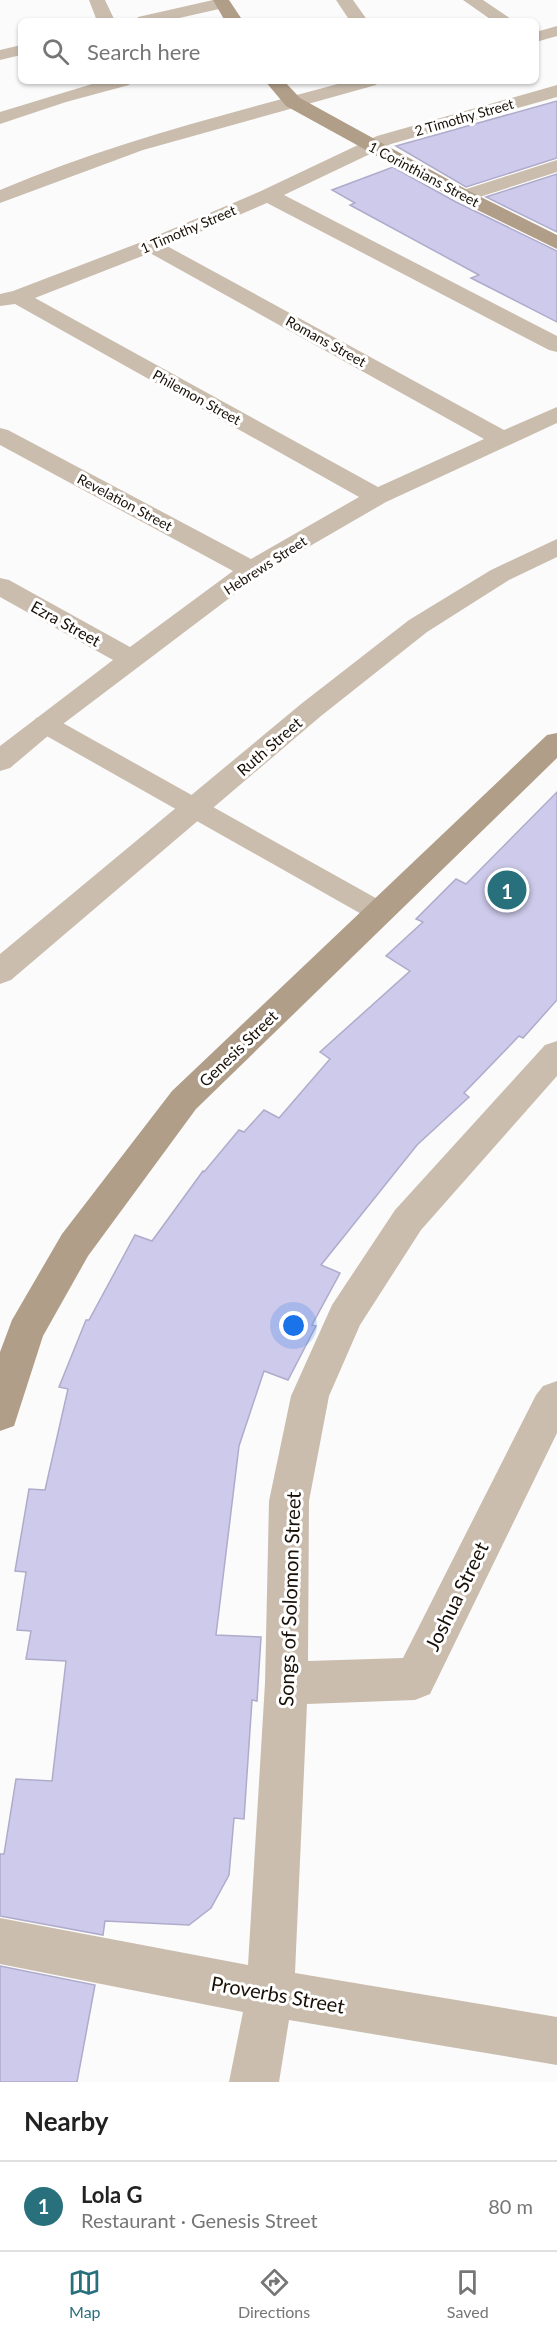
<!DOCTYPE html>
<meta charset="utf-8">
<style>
:root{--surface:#fff;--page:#f2f2f2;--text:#222;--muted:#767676;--line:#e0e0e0;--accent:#29707d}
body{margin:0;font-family:Lato,sans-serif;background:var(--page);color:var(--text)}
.you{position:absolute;left:294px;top:1326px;width:21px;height:21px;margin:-15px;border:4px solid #fff;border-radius:50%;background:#1a73e8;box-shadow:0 0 0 9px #1a73e833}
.badge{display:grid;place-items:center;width:39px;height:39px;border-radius:50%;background:var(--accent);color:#fff;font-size:20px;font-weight:700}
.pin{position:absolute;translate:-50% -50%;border:3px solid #fff;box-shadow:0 2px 6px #0006}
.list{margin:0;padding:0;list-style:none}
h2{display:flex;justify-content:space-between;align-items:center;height:78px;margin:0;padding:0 24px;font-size:26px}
h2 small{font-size:20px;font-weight:400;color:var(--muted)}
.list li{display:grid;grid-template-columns:39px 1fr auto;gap:18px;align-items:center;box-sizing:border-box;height:90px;padding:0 24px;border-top:2px solid var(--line)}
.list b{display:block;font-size:22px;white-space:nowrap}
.list p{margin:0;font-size:20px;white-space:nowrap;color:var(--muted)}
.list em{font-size:20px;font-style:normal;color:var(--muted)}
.icon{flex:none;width:33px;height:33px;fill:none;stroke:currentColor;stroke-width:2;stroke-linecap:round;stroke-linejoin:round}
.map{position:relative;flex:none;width:557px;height:2082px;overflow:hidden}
.search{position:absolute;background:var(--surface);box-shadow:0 2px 4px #0004;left:18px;right:18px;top:18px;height:66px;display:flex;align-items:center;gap:15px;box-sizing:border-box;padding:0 21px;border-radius:9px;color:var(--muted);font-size:22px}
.sheet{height:168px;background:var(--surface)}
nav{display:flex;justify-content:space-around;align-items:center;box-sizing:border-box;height:84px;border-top:2px solid var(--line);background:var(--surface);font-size:16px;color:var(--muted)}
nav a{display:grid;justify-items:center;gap:3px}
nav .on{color:var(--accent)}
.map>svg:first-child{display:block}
.building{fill:#cecaeb;stroke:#afabcb;stroke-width:1.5}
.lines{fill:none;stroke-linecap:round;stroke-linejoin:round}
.lane{fill:#cabdae;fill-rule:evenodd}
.street{fill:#cabdae;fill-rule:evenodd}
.secondary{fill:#b19e89;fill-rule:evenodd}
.labels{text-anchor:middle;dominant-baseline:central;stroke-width:6;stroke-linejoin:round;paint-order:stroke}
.far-street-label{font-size:14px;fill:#191107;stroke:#fff}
.street-label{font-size:16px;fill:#191107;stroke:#fff}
.near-street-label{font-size:20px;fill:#191107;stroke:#fff}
</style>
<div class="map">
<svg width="557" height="2082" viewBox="0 0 557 2082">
<rect width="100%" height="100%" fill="#fbfbfb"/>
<path class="building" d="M 557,101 L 557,158 L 466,187 L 396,146 Z
M 393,167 L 456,202 L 557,251 L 557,322 L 471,278 L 479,275 L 350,205 L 355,203 L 332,190 Z
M 557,174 L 557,232 L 486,197 Z
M 557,792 L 557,1000 L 523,1038 L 519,1036 L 464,1093 L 469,1097 L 417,1145 L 321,1265 L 340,1273 L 312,1325 L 316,1326 L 288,1380 L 264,1371 L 239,1446 L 216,1635 L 261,1637 L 257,1701 L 252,1700 L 244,1819 L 234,1818 L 229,1875 L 211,1908 L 189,1925 L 105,1921 L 103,1935 L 0,1916 L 0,1854 L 4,1854 L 16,1779 L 52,1781 L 66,1661 L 26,1659 L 31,1631 L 17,1630 L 26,1572 L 15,1571 L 29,1489 L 45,1490 L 68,1389 L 59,1387 L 86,1320 L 89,1320 L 135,1235 L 152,1241 L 203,1171 L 204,1172 L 239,1130 L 244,1132 L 264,1110 L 279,1118 L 330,1059 L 320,1052 L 410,971 L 386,956 L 423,922 L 416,919 L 456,879 L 466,884 Z
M 0,1966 L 95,1985 L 77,2082 L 0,2082 Z"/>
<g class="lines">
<path class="lane" d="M 45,716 L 54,718 L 390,906 L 394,913 L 390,920 L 381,923 L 372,920 L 36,730 L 33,724 L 36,718 Z"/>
<path class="street" d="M 89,0 L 105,0 L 115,21 L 97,21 Z
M 213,0 L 228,0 L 231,3 L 228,7 L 166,21 L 135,21 L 138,17 Z
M 336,0 L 353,0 L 368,21 L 350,21 Z
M 463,0 L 483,0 L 514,21 L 493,21 Z
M 557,26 L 557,36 L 536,42 L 536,32 Z
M 21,45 L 21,55 L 0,60 L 0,50 Z
M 102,81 L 132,81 L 129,85 L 66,102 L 0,124 L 0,112 Z
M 349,81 L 379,81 L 376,85 L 143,150 L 0,203 L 0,190 C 113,142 231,113 349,81 Z
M 557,85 L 557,97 L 391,144 L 284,195 L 557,336 L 557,352 L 549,350 L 267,203 L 167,246 L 504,430 L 557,407 L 557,423 L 386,502 L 260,575 L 55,730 L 10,768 L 0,771 L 0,746 L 113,660 L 0,597 L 0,578 L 9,580 L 130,647 L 233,571 L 0,445 L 0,428 L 8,430 L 251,559 L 359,497 L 15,304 L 0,306 L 0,294 L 13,291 L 144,241 L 261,191 L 377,136 ZM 150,253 L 484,439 L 378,487 L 35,298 Z
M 557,160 L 557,172 L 464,202 L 457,200 L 454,196 L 457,192 Z
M 557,539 L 557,557 L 509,580 L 427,632 L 321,716 L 11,980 L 0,984 L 0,954 L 301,704 L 409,620 L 491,570 Z
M 557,1041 L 557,1076 L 421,1230 L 360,1325 L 329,1396 L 309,1501 L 308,1661 L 403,1658 L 536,1395 L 543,1386 L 557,1381 L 557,1433 L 430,1694 L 415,1700 L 307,1704 L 295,1973 L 557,2017 L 557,2065 L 289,2020 L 279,2082 L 229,2082 L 243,2012 L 0,1964 L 0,1918 L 248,1965 L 265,1683 L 269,1501 L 291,1396 L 332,1305 L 395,1210 L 545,1045 Z"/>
<path class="secondary" d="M 213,0 L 229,0 L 243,21 L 225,21 Z
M 265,81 L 284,81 L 300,98 L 471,192 L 557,235 L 557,249 L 457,200 L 286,106 Z
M 557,733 L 557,758 L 196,1109 L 88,1256 L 43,1336 L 14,1426 L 0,1431 L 0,1352 L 12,1320 L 62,1234 L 172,1091 L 547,735 Z"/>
</g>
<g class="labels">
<g class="far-street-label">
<text transform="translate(464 117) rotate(-16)">2 Timothy Street</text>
<text transform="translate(424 174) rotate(28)">1 Corinthians Street</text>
<text transform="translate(188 229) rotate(-23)">1 Timothy Street</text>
<text transform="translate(326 341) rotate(29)">Romans Street</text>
<text transform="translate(197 397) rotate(29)">Philemon Street</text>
<text transform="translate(125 502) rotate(28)">Revelation Street</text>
<text transform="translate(265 565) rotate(-33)">Hebrews Street</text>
</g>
<g class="street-label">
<text transform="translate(66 623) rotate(29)">Ezra Street</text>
<text transform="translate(269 746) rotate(-41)">Ruth Street</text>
<text transform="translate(238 1048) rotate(-44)">Genesis Street</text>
</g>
<g class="near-street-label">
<text transform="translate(456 1596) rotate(-64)">Joshua Street</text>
<text transform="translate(289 1599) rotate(-88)">Songs of Solomon Street</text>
<text transform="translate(278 1994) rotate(10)">Proverbs Street</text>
</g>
</g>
</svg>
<div class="you"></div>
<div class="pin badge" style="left:507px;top:890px">1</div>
<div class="search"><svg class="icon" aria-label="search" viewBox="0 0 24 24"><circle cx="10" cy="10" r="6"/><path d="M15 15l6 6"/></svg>Search here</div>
</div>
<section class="sheet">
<h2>Nearby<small></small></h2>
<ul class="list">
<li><span class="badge">1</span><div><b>Lola G</b><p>Restaurant · Genesis Street</p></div><em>80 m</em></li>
</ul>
</section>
<nav>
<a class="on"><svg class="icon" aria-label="map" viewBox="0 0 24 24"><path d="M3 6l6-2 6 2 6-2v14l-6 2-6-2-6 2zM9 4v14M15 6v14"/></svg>Map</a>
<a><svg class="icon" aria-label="directions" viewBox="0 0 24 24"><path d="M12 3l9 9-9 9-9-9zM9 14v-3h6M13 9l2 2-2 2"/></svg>Directions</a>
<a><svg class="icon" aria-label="saved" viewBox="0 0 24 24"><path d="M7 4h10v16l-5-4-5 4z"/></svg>Saved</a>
</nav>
